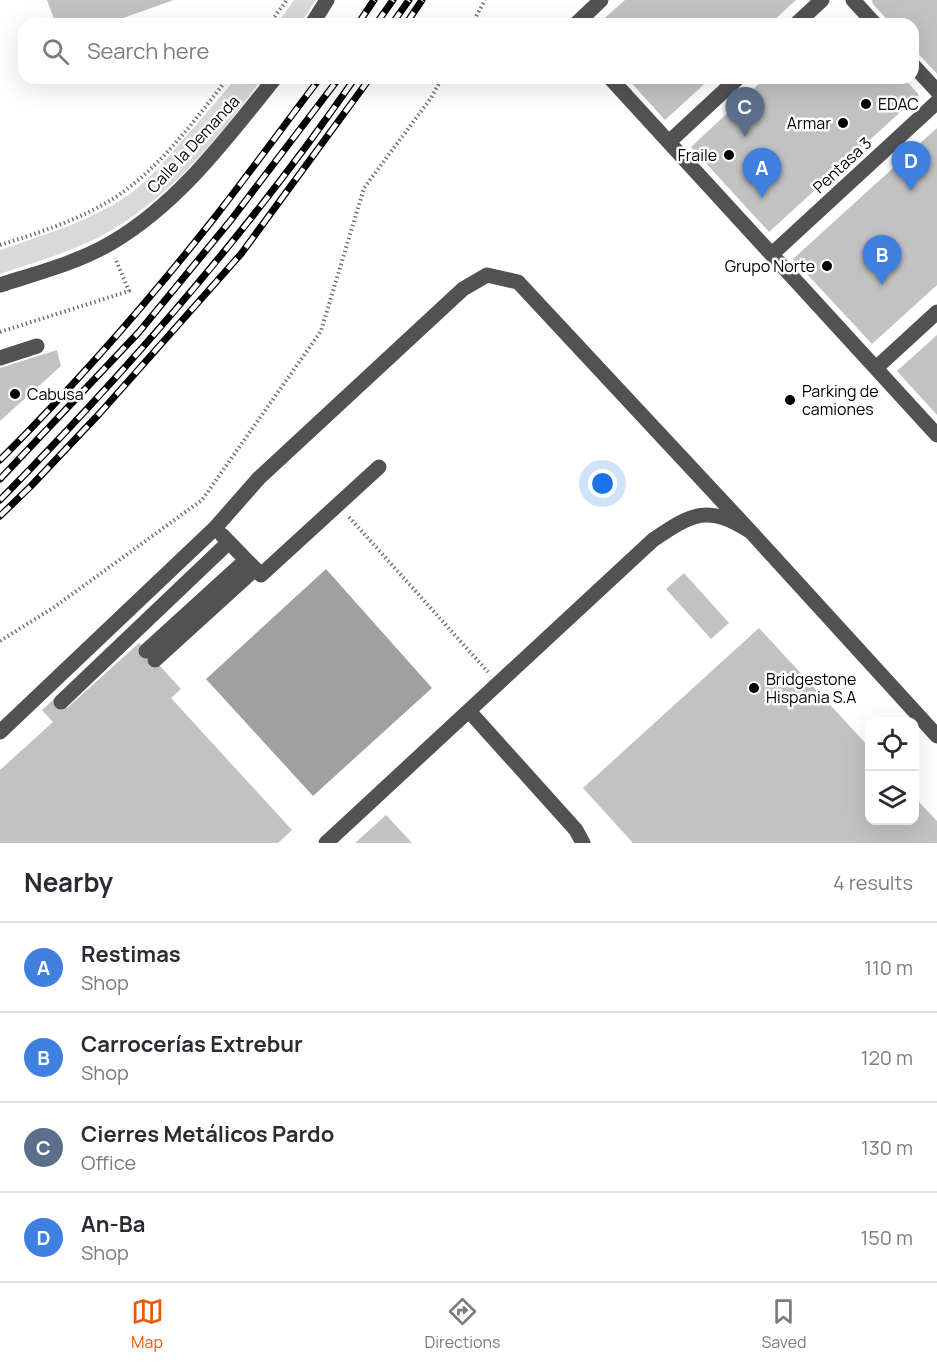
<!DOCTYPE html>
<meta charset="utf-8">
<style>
:root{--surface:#fff;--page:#f7f7f7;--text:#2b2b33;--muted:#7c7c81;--line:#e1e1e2;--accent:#ea580c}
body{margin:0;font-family:Manrope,sans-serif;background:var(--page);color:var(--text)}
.controls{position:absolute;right:18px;bottom:18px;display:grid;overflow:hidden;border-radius:12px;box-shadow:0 6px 24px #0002}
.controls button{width:54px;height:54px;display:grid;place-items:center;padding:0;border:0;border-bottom:2px solid var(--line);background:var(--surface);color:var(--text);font:30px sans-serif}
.you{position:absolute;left:603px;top:484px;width:21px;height:21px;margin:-15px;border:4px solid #fff;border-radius:50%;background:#1a73e8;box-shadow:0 0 0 9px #1a73e833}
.badge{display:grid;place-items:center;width:39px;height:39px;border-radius:50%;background:var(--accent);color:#fff;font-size:20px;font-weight:700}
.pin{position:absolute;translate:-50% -50px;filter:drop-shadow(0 2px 3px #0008)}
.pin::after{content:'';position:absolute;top:32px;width:21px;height:18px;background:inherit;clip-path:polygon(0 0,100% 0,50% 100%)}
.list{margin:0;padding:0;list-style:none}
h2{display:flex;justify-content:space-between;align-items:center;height:78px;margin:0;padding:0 24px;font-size:26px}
h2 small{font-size:20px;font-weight:400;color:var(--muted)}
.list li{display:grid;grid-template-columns:39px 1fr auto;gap:18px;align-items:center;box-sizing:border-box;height:90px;padding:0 24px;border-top:2px solid var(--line)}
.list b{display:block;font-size:22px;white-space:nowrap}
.list p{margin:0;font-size:20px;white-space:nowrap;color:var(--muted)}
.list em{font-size:20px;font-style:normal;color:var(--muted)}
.icon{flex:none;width:33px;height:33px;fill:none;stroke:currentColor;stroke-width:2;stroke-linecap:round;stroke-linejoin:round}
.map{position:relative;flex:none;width:937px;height:843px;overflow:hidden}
.search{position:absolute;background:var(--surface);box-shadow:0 6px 24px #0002;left:18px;right:18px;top:18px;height:66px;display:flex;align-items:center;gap:15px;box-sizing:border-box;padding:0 21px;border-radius:18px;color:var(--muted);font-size:22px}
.sheet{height:438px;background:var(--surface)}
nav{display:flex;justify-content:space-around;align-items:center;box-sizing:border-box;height:84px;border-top:2px solid var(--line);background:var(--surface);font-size:16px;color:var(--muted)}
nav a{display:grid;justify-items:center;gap:3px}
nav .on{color:var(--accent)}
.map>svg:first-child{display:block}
.green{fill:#d9d9d9}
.water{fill:#a0a0a0}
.building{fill:#c2c2c2}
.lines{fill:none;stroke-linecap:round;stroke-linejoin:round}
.path{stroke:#747474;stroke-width:4;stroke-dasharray:1.5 3;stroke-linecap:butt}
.minor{stroke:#525252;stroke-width:15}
.rail-casing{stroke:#000;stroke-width:7}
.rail{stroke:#fff;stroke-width:4.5;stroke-dasharray:14;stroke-linecap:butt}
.poi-dot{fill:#000;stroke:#fff;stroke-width:2}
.labels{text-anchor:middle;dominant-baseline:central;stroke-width:5;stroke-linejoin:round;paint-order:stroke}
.poi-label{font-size:16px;fill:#000;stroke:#fff;text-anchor:start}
.street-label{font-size:16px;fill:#000;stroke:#fff}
</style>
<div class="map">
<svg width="937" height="843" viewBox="0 0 937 843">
<rect width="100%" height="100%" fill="#fff"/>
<path class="green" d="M 294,0 L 316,0 L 300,24 L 277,24 Z
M 236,78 L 262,78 C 222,136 166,201 103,235 C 71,252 35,262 0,274 L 0,250 C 43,235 89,222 127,196 C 148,181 165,161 182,141 C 200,120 218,100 236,78 Z"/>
<path class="water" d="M 326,569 L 432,688 L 313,796 L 206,679 Z"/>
<path class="building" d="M 47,0 L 174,0 L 106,24 L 56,24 Z
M 625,0 L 796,0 L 770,24 L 598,24 Z
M 872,0 L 937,0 L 937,74 L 913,48 L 913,24 L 891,24 L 873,4 Z
M 627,78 L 711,78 L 665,120 Z
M 765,78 L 904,78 L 919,95 L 769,232 L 691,147 Z
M 937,128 L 937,285 L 872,344 L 793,259 Z
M 937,335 L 937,415 L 897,371 Z
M 57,350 L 61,366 L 0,421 L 0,368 Z
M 684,573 L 729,623 L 711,639 L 666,589 Z
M 759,628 L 870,748 L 870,820 L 914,820 L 914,797 L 937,821 L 937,843 L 633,843 L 583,788 Z
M 139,643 L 181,689 L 171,698 L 292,830 L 278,843 L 0,843 L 0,770 L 53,722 L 42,710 L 56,697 L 67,708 Z
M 386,815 L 412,843 L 355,843 Z"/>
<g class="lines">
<path class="path" d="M 269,24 L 287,0
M 472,24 L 485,0
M 0,245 C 38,233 76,221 111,200 C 158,171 194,121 228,78
M 0,332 L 129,291 L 115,258
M 349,517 L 488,672
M 0,641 L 53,608 L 202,500 L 321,331 L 364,188 L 431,98 L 442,78"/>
<path class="minor" d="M 853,0 L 875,24
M 312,24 L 327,0
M 576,24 L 601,0
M 796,24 L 822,0
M 913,65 L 937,91
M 610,78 L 937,435
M 669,142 L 738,78
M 772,254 L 937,102
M 0,285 C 37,273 77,263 111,243 C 178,204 227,138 275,78
M 0,358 L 37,346
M 876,368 L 937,312
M 222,535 L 261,575 L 379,467
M 146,651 L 246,560
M 155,660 L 255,569
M 61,702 L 229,542
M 469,711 L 576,830 L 583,843
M 0,732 L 215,528 L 259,478 L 463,289 L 487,275 L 518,282 L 751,532
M 326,843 L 653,540 C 693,513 708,504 751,532 L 937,736"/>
<g class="rail-casing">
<path id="rail" d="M 358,24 L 374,0
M 376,24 L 393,0
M 392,24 L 409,0
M 406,24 L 422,0
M 0,460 C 77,383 148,302 215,217 C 251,171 285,124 320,78
M 0,479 L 139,332 L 231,220 L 339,78
M 0,500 C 129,369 250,230 355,78
M 0,516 L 31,486 L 100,413 L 241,254 L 370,78"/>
</g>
<use href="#rail" class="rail"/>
</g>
<g class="poi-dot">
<circle cx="866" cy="104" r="6"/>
<circle cx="843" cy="123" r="6"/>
<circle cx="729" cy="155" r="6"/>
<circle cx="827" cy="266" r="6"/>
<circle cx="15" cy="394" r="6"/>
<circle cx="790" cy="400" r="6"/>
<circle cx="754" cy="688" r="6"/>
</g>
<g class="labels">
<g class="poi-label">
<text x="878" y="104">EDAC</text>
<text x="831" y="123" text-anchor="end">Armar</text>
<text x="717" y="155" text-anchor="end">Fraile</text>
<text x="815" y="266" text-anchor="end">Grupo Norte</text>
<text x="802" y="391">Parking de<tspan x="802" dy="18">camiones</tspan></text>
<text x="27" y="394">Cabusa</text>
<text x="766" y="679">Bridgestone<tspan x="766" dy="18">Hispania S.A</tspan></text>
</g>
<g class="street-label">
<text transform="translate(193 144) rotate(-47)">Calle la Demanda</text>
<text transform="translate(842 165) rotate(-43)">Pentasa 3</text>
</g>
</g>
</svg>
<div class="controls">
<button><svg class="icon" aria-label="locate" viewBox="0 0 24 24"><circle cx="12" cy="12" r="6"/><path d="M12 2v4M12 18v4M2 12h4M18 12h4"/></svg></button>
<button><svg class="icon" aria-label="layers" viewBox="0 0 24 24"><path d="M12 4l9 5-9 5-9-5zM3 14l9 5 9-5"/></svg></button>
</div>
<div class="you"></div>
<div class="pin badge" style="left:762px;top:198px;background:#3f7fe0">A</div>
<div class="pin badge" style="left:882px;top:285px;background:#3f7fe0">B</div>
<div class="pin badge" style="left:745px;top:137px;background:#5c6f8a">C</div>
<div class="pin badge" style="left:911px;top:191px;background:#3f7fe0">D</div>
<div class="search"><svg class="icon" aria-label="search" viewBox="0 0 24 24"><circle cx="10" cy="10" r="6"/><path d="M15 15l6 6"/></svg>Search here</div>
</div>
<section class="sheet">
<h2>Nearby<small>4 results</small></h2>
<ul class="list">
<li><span class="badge" style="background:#3f7fe0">A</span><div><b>Restimas</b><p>Shop</p></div><em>110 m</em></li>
<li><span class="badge" style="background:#3f7fe0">B</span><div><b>Carrocerías Extrebur</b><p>Shop</p></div><em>120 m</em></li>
<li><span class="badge" style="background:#5c6f8a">C</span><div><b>Cierres Metálicos Pardo</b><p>Office</p></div><em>130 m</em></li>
<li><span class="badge" style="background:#3f7fe0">D</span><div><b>An-Ba</b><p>Shop</p></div><em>150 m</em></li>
</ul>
</section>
<nav>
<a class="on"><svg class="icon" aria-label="map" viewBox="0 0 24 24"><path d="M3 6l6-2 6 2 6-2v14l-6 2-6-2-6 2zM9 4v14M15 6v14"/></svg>Map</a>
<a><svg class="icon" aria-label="directions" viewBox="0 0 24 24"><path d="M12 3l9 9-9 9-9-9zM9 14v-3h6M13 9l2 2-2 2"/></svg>Directions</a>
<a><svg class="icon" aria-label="saved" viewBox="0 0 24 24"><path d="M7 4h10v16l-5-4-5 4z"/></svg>Saved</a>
</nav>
